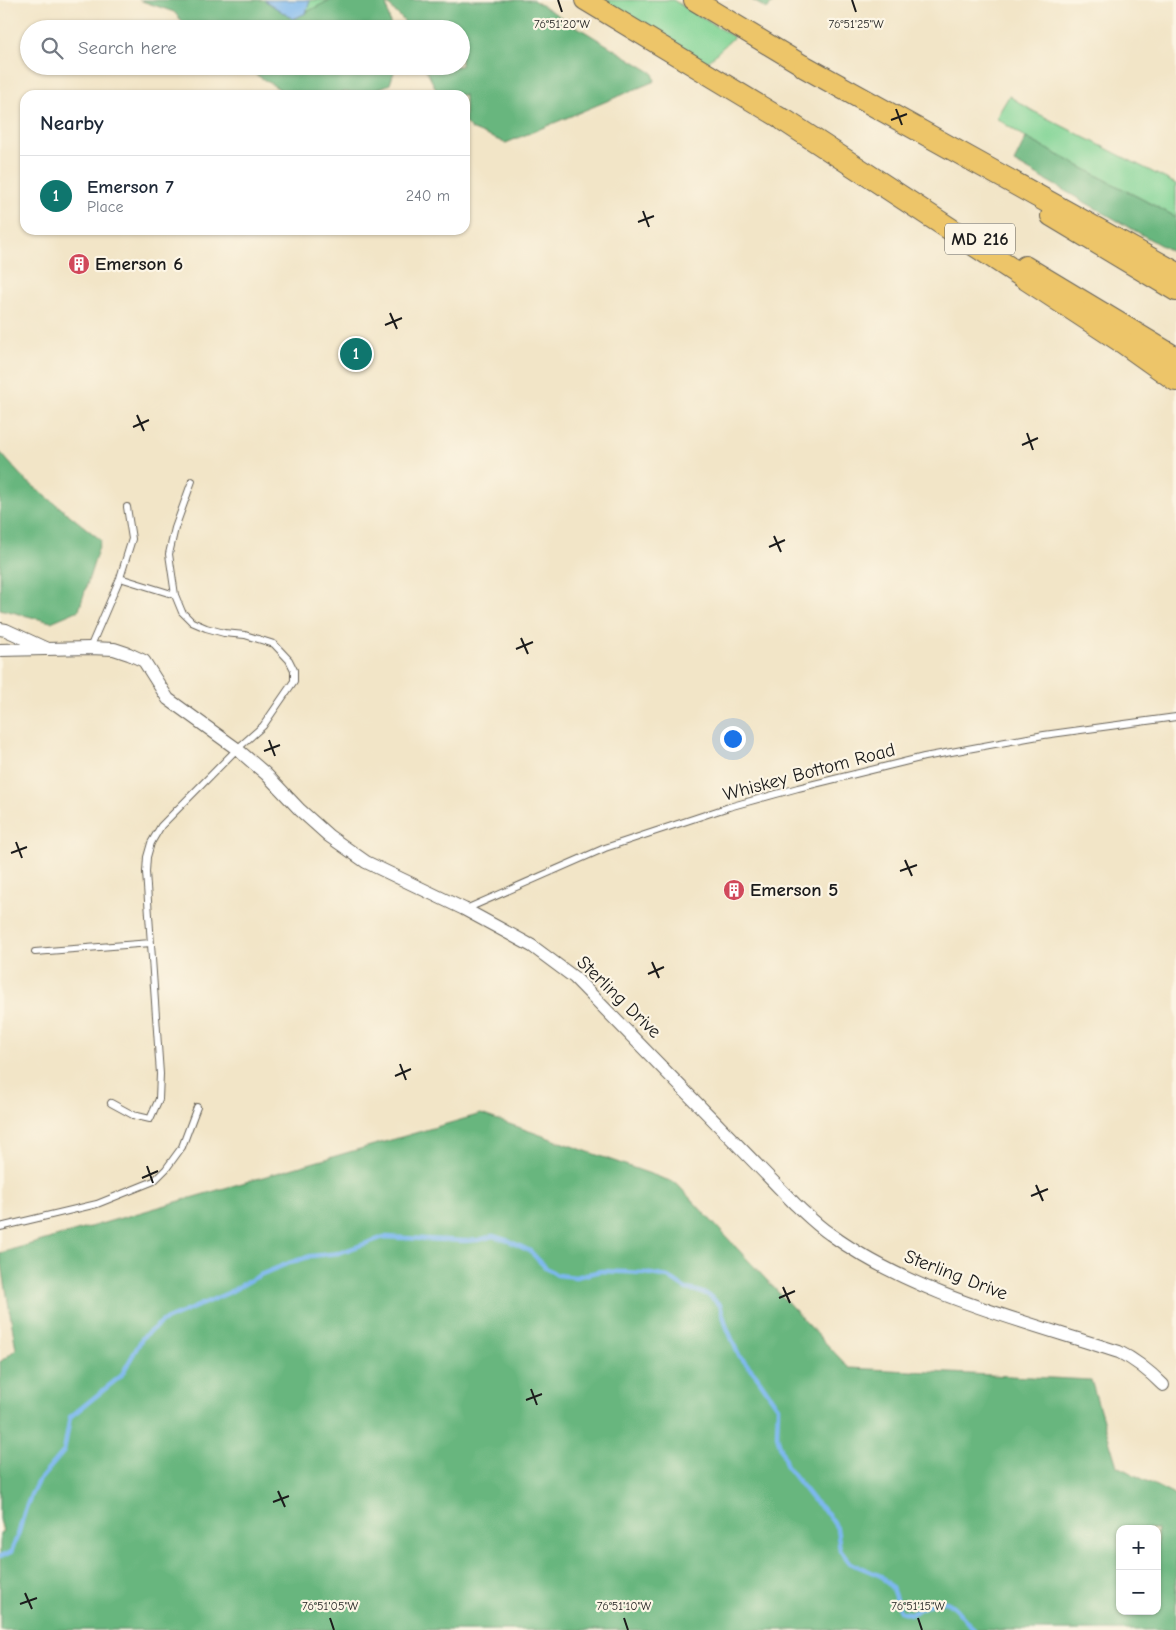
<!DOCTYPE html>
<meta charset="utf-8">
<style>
:root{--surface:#fff;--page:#f6f6f7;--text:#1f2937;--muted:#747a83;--line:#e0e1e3;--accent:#0f766e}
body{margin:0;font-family:"Comic Neue",sans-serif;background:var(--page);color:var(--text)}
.controls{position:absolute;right:15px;bottom:15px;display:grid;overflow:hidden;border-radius:10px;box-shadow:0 1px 4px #0004}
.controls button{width:45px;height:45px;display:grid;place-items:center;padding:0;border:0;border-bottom:1px solid var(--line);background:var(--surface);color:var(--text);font:25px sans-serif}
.you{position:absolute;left:732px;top:738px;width:18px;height:18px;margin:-12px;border:4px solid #fff;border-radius:50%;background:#1a73e8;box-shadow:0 0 0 8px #1a73e833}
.badge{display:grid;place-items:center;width:32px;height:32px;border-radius:50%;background:var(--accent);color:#fff;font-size:16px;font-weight:700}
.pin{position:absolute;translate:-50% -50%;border:2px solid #fff;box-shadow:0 1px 5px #0006}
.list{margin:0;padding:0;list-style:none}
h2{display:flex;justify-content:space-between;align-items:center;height:65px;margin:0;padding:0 20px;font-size:21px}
h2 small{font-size:16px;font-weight:400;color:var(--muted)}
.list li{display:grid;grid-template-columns:32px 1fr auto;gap:15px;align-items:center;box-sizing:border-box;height:80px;padding:0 20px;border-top:1px solid var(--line)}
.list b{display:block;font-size:19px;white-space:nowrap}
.list p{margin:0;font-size:16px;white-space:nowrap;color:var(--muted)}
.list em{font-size:16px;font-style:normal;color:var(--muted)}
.icon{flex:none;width:28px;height:28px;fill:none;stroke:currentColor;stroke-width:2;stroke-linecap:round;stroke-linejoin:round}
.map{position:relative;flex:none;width:1176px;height:1630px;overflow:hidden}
.search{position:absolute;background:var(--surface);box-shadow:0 1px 4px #0004;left:20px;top:20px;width:450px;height:55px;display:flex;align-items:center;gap:12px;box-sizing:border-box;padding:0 18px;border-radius:28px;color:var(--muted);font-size:19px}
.panel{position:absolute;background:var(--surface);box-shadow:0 1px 4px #0004;left:20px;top:90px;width:450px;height:145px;border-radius:15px}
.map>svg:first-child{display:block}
.green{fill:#81d495;stroke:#4e7858}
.forest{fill:#68b67e;stroke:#42694d;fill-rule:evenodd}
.water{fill:#7db8ef;stroke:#4c6a86}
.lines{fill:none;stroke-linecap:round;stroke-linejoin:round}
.stream{stroke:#7db8ef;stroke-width:4.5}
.service-casing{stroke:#676258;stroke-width:8}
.minor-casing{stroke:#676258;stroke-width:14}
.primary-casing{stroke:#676258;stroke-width:22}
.motorway-casing{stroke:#676258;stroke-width:24}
.service{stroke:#fff;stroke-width:6}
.minor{stroke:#fff;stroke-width:12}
.primary{stroke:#edc569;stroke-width:20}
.motorway{stroke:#edc569;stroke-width:22}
.ticks{fill:none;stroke:#1c1c1c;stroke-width:2}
.labels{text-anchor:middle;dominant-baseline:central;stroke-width:4.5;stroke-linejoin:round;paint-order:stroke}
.shield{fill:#fcf5e5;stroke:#5f5d58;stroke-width:1}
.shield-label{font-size:18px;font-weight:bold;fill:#1c1c1c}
.poi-label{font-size:19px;font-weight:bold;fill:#1c1c1c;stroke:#fcf5e5;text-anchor:start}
.street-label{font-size:19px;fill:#1c1c1c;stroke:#fcf5e5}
.ticks-label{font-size:12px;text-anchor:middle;fill:#1c1c1c;stroke:#fcf5e5;stroke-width:4.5;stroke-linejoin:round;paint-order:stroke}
</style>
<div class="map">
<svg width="1176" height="1630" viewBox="0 0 1176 1630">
<rect width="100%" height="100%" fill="#fcf5e5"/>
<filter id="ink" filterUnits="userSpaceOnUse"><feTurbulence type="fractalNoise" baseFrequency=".02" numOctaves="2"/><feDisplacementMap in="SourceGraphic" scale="10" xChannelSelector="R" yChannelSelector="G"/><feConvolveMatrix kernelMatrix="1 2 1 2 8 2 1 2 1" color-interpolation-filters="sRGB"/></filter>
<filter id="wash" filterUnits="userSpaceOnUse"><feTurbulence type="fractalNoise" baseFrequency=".0096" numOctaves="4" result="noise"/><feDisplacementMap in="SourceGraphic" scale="20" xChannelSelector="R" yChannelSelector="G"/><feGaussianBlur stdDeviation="1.12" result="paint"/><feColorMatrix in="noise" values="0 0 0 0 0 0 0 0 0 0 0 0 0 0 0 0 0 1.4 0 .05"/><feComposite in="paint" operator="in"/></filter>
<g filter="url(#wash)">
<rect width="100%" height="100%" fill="#f2e5c7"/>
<path class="green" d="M 310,0 L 330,0 L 306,13 Z
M 602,0 L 673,0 L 734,37 L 706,63 Z
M 1009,96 L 1033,111 L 1176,184 L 1176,217 L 1026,138 L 996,118 Z"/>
<path class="forest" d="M 139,0 L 264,0 L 293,19 L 330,0 L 533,0 L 653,73 L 655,81 L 506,143 L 471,129 L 465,123 L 465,95 L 439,95 L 424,66 L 461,66 L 461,29 L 407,29 L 404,21 L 386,2 L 391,29 L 189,29 L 174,12 Z
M 752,0 L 775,0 L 767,9 Z
M 247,66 L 396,66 L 390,84 L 368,93 L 345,92 L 331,95 L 289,95 L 255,74 Z
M 1026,138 L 1176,217 L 1176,254 L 1014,162 Z
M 0,452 L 23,478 L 101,540 L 79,610 L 51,622 L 0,609 Z
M 481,1114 L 676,1183 L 849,1368 L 1091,1380 L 1117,1466 L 1176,1496 L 1176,1630 L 0,1630 L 0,1533 L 3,1531 L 0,1519 L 0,1362 L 16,1349 L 0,1253 ZM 1120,1529 L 1157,1529 L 1157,1611 L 1120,1611 Z"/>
<path class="water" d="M 264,0 L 310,0 L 306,13 L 293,19 Z"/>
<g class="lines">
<path class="stream" d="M 0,1557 L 11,1552 L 19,1532 L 24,1513 L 31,1495 L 37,1483 L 64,1451 L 70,1417 L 121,1376 L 143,1337 L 163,1321 L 228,1293 L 260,1275 L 289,1263 L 311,1256 L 339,1253 L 384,1237 L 465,1241 L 479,1240 L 493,1236 L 509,1241 L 530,1251 L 545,1267 L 557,1275 L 576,1277 L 601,1271 L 645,1273 L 668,1277 L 686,1289 L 698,1291 L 710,1296 L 720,1305 L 726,1325 L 738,1354 L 756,1375 L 778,1407 L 777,1436 L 787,1467 L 812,1499 L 828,1514 L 837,1528 L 840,1550 L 850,1563 L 881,1576 L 892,1588 L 900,1611 L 911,1614 C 950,1591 948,1601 974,1630"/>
</g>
</g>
<g filter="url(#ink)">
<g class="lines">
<g class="service-casing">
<path id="service" d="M 120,578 L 175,595
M 90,648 L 120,578 L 132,539 L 127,507
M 466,909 L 605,848 L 729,807 L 798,788 L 924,757 L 1044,735 L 1176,717
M 35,952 L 151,943
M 111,1103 L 133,1115 L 150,1119 L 159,1099 L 160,1074 L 146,872 L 147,857 L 151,843 L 161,826 L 237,749 L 263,726 L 294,681 L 294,670 L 289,660 L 274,644 L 245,635 L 224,633 L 206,628 L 192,622 L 182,612 L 175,595 L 169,554 L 175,528 L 192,481
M 0,1227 L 97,1204 L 154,1181 L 166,1169 L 182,1147 L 197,1107"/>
</g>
<g class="minor-casing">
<path id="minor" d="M 0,629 L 6,630 L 45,648
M 0,650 L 90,648 L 114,649 L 129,654 L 144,661 L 168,699 L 237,749 L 266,774 L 300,810 L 329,836 L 366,862 L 464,909 L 532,946 L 575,978 L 795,1204 C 806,1214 817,1225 830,1234 C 914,1295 1021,1320 1119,1352 C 1136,1360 1149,1371 1163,1385"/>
</g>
<g class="primary-casing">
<path id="primary" d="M 585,0 L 797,128
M 694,0 L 819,75
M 1051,216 L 1176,291
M 1025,266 L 1176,357"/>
</g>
<g class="motorway-casing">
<path id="motorway" d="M 805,67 L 1176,273
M 784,120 L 1124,343 L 1176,380"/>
</g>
<use href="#service" class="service"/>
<use href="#minor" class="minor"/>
<use href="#primary" class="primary"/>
<use href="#motorway" class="motorway"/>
</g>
</g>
<path class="ticks" d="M 558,0 L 562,12M 852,0 L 856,12M 896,109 L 902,125M 891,120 L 907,114M 643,211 L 649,227M 638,222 L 654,216M 390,313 L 397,329M 385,325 L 402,318M 137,415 L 144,431M 133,427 L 149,420M 1027,433 L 1033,450M 1022,445 L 1038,438M 774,536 L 781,552M 769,547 L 785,540M 521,638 L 528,654M 516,649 L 533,642M 269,740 L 275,756M 264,751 L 280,745M 16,842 L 22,858M 11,853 L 27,847M 905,860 L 912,876M 900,871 L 917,865M 652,962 L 659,978M 648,974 L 664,967M 400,1064 L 406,1080M 395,1076 L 411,1069M 147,1166 L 153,1183M 142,1178 L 158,1171M 1036,1185 L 1043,1201M 1031,1196 L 1048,1189M 783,1287 L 790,1303M 779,1298 L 795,1291M 531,1389 L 537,1405M 526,1400 L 542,1394M 278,1491 L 285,1507M 273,1502 L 289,1496M 25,1593 L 32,1609M 20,1604 L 37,1598M 330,1618 L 334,1630M 624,1618 L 628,1630M 918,1618 L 922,1630"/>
<defs>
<g id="building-disc" transform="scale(1.125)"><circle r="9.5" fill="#d1495b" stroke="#fcf5e5"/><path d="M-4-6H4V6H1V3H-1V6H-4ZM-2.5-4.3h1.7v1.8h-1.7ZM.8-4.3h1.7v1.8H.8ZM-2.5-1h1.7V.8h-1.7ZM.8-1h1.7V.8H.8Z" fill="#fff"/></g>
</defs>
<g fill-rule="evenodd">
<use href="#building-disc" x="79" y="264"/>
<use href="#building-disc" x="734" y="890"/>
</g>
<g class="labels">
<rect class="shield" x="945" y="223.5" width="70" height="31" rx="4"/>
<g class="shield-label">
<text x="980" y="239">MD 216</text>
</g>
<g class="poi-label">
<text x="95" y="264">Emerson 6</text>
<text x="750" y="890">Emerson 5</text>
</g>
<g class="street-label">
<text transform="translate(809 772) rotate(-15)">Whiskey Bottom Road</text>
<text transform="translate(619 997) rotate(44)">Sterling Drive</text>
<text transform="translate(956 1275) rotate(21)">Sterling Drive</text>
</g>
</g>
<g class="ticks-label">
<text x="562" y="28">76°51'20"W</text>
<text x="856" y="28">76°51'25"W</text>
<text x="330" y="1610">76°51'05"W</text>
<text x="624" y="1610">76°51'10"W</text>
<text x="918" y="1610">76°51'15"W</text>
</g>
</svg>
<div class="controls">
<button>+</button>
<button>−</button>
</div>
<div class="you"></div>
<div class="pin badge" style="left:356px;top:354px">1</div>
<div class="search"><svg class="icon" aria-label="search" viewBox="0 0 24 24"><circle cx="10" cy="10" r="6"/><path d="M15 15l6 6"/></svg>Search here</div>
<section class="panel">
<h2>Nearby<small></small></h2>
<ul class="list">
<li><span class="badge">1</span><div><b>Emerson 7</b><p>Place</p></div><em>240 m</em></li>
</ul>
</section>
</div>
